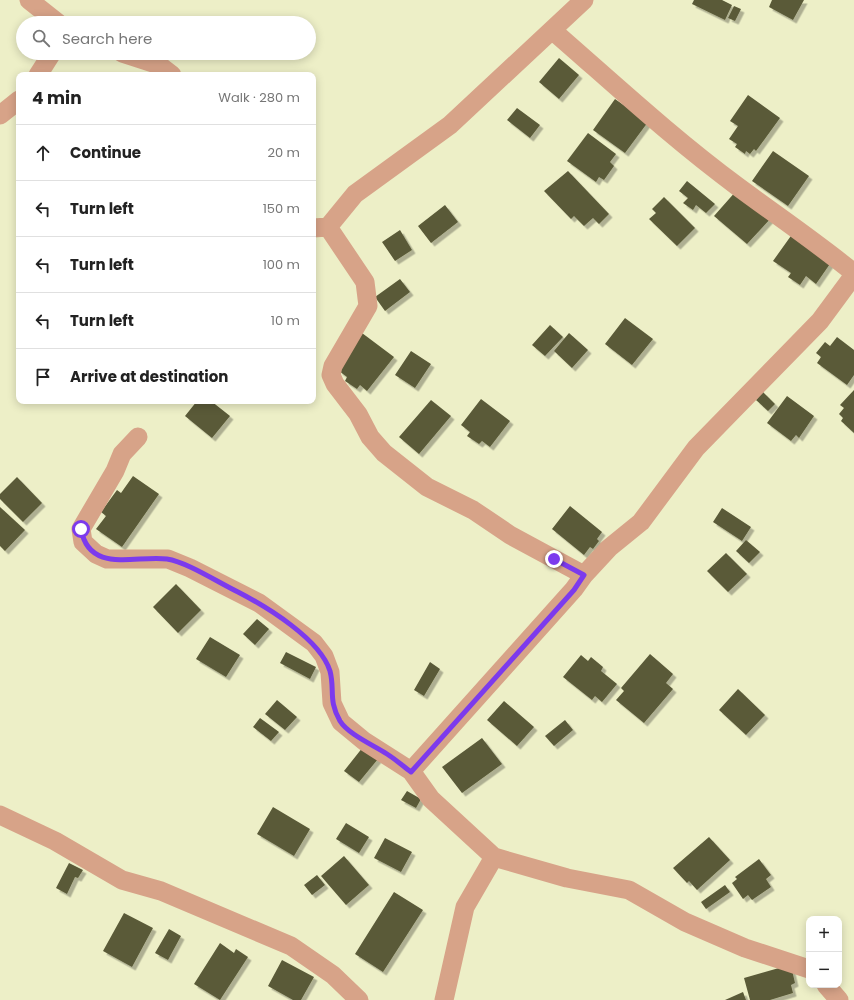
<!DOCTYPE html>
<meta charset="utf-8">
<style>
:root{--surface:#fff;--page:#f2f2f2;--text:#222;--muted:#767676;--line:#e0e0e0}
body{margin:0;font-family:Poppins,sans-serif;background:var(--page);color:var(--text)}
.controls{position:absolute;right:12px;bottom:12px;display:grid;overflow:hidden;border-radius:8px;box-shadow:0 2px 10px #0003}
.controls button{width:36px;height:36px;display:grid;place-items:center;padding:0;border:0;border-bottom:1px solid var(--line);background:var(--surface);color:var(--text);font:20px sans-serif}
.stop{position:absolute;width:12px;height:12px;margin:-9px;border:3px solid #7c3aed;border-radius:50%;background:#fff}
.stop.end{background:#7c3aed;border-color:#fff;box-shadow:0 1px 4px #0008}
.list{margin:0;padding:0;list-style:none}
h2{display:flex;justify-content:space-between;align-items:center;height:52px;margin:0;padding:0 16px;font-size:17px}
h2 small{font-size:13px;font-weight:400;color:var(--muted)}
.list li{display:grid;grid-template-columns:26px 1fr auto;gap:12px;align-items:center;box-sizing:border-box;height:56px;padding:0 16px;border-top:1px solid var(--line)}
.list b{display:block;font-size:15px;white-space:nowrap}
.list em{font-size:13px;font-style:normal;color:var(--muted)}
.icon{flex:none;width:22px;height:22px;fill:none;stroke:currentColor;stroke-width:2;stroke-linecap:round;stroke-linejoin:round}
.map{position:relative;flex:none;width:854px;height:1000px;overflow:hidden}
.search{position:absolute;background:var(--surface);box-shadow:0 2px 10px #0003;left:16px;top:16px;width:300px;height:44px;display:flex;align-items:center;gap:10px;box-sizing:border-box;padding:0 14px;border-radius:22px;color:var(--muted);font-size:15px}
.panel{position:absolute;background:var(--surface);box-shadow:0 2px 10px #0003;left:16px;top:72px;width:300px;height:332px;border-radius:8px}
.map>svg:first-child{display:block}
.building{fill:#5a5a38;filter:url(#shadow)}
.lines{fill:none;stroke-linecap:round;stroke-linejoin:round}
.street{stroke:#d7a388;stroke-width:19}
.route{stroke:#7c3aed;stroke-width:5}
</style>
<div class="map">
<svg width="854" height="1000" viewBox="0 0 854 1000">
<defs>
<filter id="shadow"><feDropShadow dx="3.5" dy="3.5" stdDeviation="0" flood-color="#0004"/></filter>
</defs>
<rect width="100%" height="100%" fill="#edefc7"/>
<path class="building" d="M 694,0 L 722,0 L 732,5 L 725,20 L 692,4 Z
M 772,0 L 804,0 L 793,20 L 769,7 Z
M 734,6 L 741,9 L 735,21 L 728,18 Z
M 559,58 L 579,75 L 559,99 L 539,82 Z
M 748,95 L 780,118 L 756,151 L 754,149 L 750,154 L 746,151 L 745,154 L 735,147 L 737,144 L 729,139 L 738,126 L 730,121 Z
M 615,99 L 648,122 L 625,153 L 593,130 Z
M 517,108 L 540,125 L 530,138 L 507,120 Z
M 588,133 L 616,154 L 610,162 L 614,166 L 604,180 L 599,177 L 596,182 L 567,161 Z
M 773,151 L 809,176 L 788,206 L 752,181 Z
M 568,171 L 609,214 L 599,224 L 593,218 L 584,226 L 574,216 L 571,219 L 544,191 Z
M 687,181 L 715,204 L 706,213 L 696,205 L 693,210 L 683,203 L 688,198 L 679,191 Z
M 737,190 L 772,217 L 747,244 L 714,216 Z
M 664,197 L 695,228 L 677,246 L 649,219 L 656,213 L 652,209 Z
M 445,205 L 458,222 L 431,243 L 418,226 Z
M 400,230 L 412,250 L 395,261 L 382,242 Z
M 793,233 L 832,261 L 816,284 L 806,276 L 800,285 L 788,277 L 791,273 L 773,261 Z
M 400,279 L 410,292 L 385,311 L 375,297 Z
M 625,318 L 653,339 L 632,365 L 605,344 Z
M 550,325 L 563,337 L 545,356 L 532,345 Z
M 362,333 L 394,357 L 367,391 L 360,385 L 357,389 L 345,381 L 347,377 L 339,371 Z
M 569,333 L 588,350 L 572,368 L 554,351 Z
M 837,337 L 854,350 L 854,375 L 847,385 L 817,363 L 821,357 L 816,353 L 825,342 L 830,346 Z
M 411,351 L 431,364 L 415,388 L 395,375 Z
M 854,390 L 854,433 L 841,421 L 843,418 L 839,414 L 844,408 L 840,405 Z
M 763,392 L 775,404 L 768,411 L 756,400 Z
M 787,396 L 814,416 L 799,438 L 796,435 L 791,441 L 767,423 Z
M 481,399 L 510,421 L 490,447 L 482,441 L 479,444 L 467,436 L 470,432 L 461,425 Z
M 431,400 L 451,416 L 419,454 L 399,437 Z
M 197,401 L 211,401 L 230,416 L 212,438 L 185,416 Z
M 133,476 L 159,494 L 122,547 L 96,529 L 106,516 L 101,512 L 117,490 L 121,493 Z
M 17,477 L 42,503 L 23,522 L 0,499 L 0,494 Z
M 570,506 L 602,532 L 597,539 L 599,541 L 593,549 L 590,547 L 584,555 L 552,529 Z
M 0,507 L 25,530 L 5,551 L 0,546 Z
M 722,508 L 751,527 L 742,541 L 713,522 Z
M 746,540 L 760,552 L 749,563 L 736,551 Z
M 726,553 L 747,574 L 728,592 L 707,571 Z
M 176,584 L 201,610 L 178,633 L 153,607 Z
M 257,619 L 269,629 L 255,645 L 243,634 Z
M 210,637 L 240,655 L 226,677 L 196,659 Z
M 286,652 L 316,667 L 310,679 L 280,663 Z
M 650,654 L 673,674 L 666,683 L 673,689 L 644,723 L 616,700 L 624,691 L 621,688 Z
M 581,655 L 588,661 L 591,657 L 603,667 L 601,671 L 617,684 L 602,702 L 595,696 L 592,700 L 563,677 Z
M 430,662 L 440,669 L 424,696 L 414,690 Z
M 738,689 L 765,715 L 746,735 L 719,710 Z
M 277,700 L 297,717 L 285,730 L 265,714 Z
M 504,701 L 534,727 L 517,746 L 487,720 Z
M 260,718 L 279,732 L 271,741 L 253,727 Z
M 565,720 L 573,730 L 554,746 L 545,736 Z
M 482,738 L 502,764 L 462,793 L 442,767 Z
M 363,747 L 378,759 L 359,782 L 344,771 Z
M 407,791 L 421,799 L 416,808 L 401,800 Z
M 273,807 L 310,829 L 294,856 L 257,834 Z
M 346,823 L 369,837 L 359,853 L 336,839 Z
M 709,837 L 730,860 L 697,890 L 689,881 L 687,883 L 673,868 Z
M 385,838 L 412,852 L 401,872 L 374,858 Z
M 344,856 L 369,885 L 346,905 L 321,876 Z
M 759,859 L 771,875 L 766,879 L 771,887 L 752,900 L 748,895 L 743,899 L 732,883 L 737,879 L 735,877 Z
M 69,863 L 83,870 L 78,878 L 75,877 L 67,894 L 56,888 Z
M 317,875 L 325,885 L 312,895 L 304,885 Z
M 725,885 L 730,892 L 706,909 L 701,902 Z
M 394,892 L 423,910 L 383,972 L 355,954 Z
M 124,913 L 153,928 L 132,967 L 103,951 Z
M 169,929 L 181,936 L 168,960 L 155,953 Z
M 220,943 L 234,953 L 236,949 L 248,957 L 220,1000 L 194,984 Z
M 282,960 L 314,977 L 301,1000 L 293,1000 L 268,986 Z
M 786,966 L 792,970 L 795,983 L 791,985 L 793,993 L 770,1000 L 750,1000 L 744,978 Z
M 743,992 L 746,1000 L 725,1000 Z"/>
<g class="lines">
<path class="street" d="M 29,0 L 58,23
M 552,30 C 613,83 672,138 737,186 C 776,215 816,242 854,273
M 122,53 L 159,65 L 172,75
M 38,75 L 52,53
M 0,115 L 19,100
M 328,227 L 365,282 L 368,306 L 333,366 L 331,375 L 335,384 L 358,414 L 370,437 L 384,453 L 427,487 L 473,510 L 510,535 L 584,575
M 313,228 L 328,227 L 355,194 L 450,125 L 584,0
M 138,437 L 122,454 L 115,471 L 81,529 L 83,542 L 96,554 L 107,559 L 168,559 L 190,568 L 259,603 L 314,643 L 324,656 L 330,672 L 332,703 L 341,722 L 364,741 L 411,771 L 431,799 L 494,857 L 567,878 L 629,890 L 685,922 L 745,948 L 809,969
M 411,771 L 574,589 L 584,575 L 609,548 L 641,522 L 696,448 L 820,321 L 854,275
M 0,815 L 55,841 L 122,880 L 161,891 L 291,946 L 333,975 L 359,1000
M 826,985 L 839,1000
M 444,1000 L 465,907 L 494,857"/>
</g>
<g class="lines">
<path class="route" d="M 81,529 C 89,574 135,555 167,559 C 187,562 219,583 238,592 C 267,607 320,639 330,671 C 335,690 328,700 340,721 C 348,734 373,745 387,754 C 395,759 403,766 411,772 L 574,590 L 584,575 L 554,559"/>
</g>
</svg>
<div class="controls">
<button>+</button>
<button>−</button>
</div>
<div class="stop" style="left:81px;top:529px"></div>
<div class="stop end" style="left:554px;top:559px"></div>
<div class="search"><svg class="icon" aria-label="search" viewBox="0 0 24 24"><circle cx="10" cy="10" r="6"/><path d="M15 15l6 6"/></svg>Search here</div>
<section class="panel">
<h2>4 min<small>Walk · 280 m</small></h2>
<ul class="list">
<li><svg class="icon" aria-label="ahead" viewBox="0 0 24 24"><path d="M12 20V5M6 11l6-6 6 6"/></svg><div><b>Continue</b></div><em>20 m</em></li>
<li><svg class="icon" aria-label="left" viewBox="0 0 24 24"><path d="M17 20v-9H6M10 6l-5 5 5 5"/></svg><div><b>Turn left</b></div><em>150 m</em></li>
<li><svg class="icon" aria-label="left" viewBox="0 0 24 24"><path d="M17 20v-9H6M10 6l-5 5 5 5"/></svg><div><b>Turn left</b></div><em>100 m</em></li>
<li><svg class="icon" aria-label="left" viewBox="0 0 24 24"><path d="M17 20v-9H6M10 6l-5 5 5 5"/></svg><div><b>Turn left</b></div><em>10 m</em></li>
<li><svg class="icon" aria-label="arrive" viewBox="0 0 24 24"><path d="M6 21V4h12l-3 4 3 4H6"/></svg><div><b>Arrive at destination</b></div></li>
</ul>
</section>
</div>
